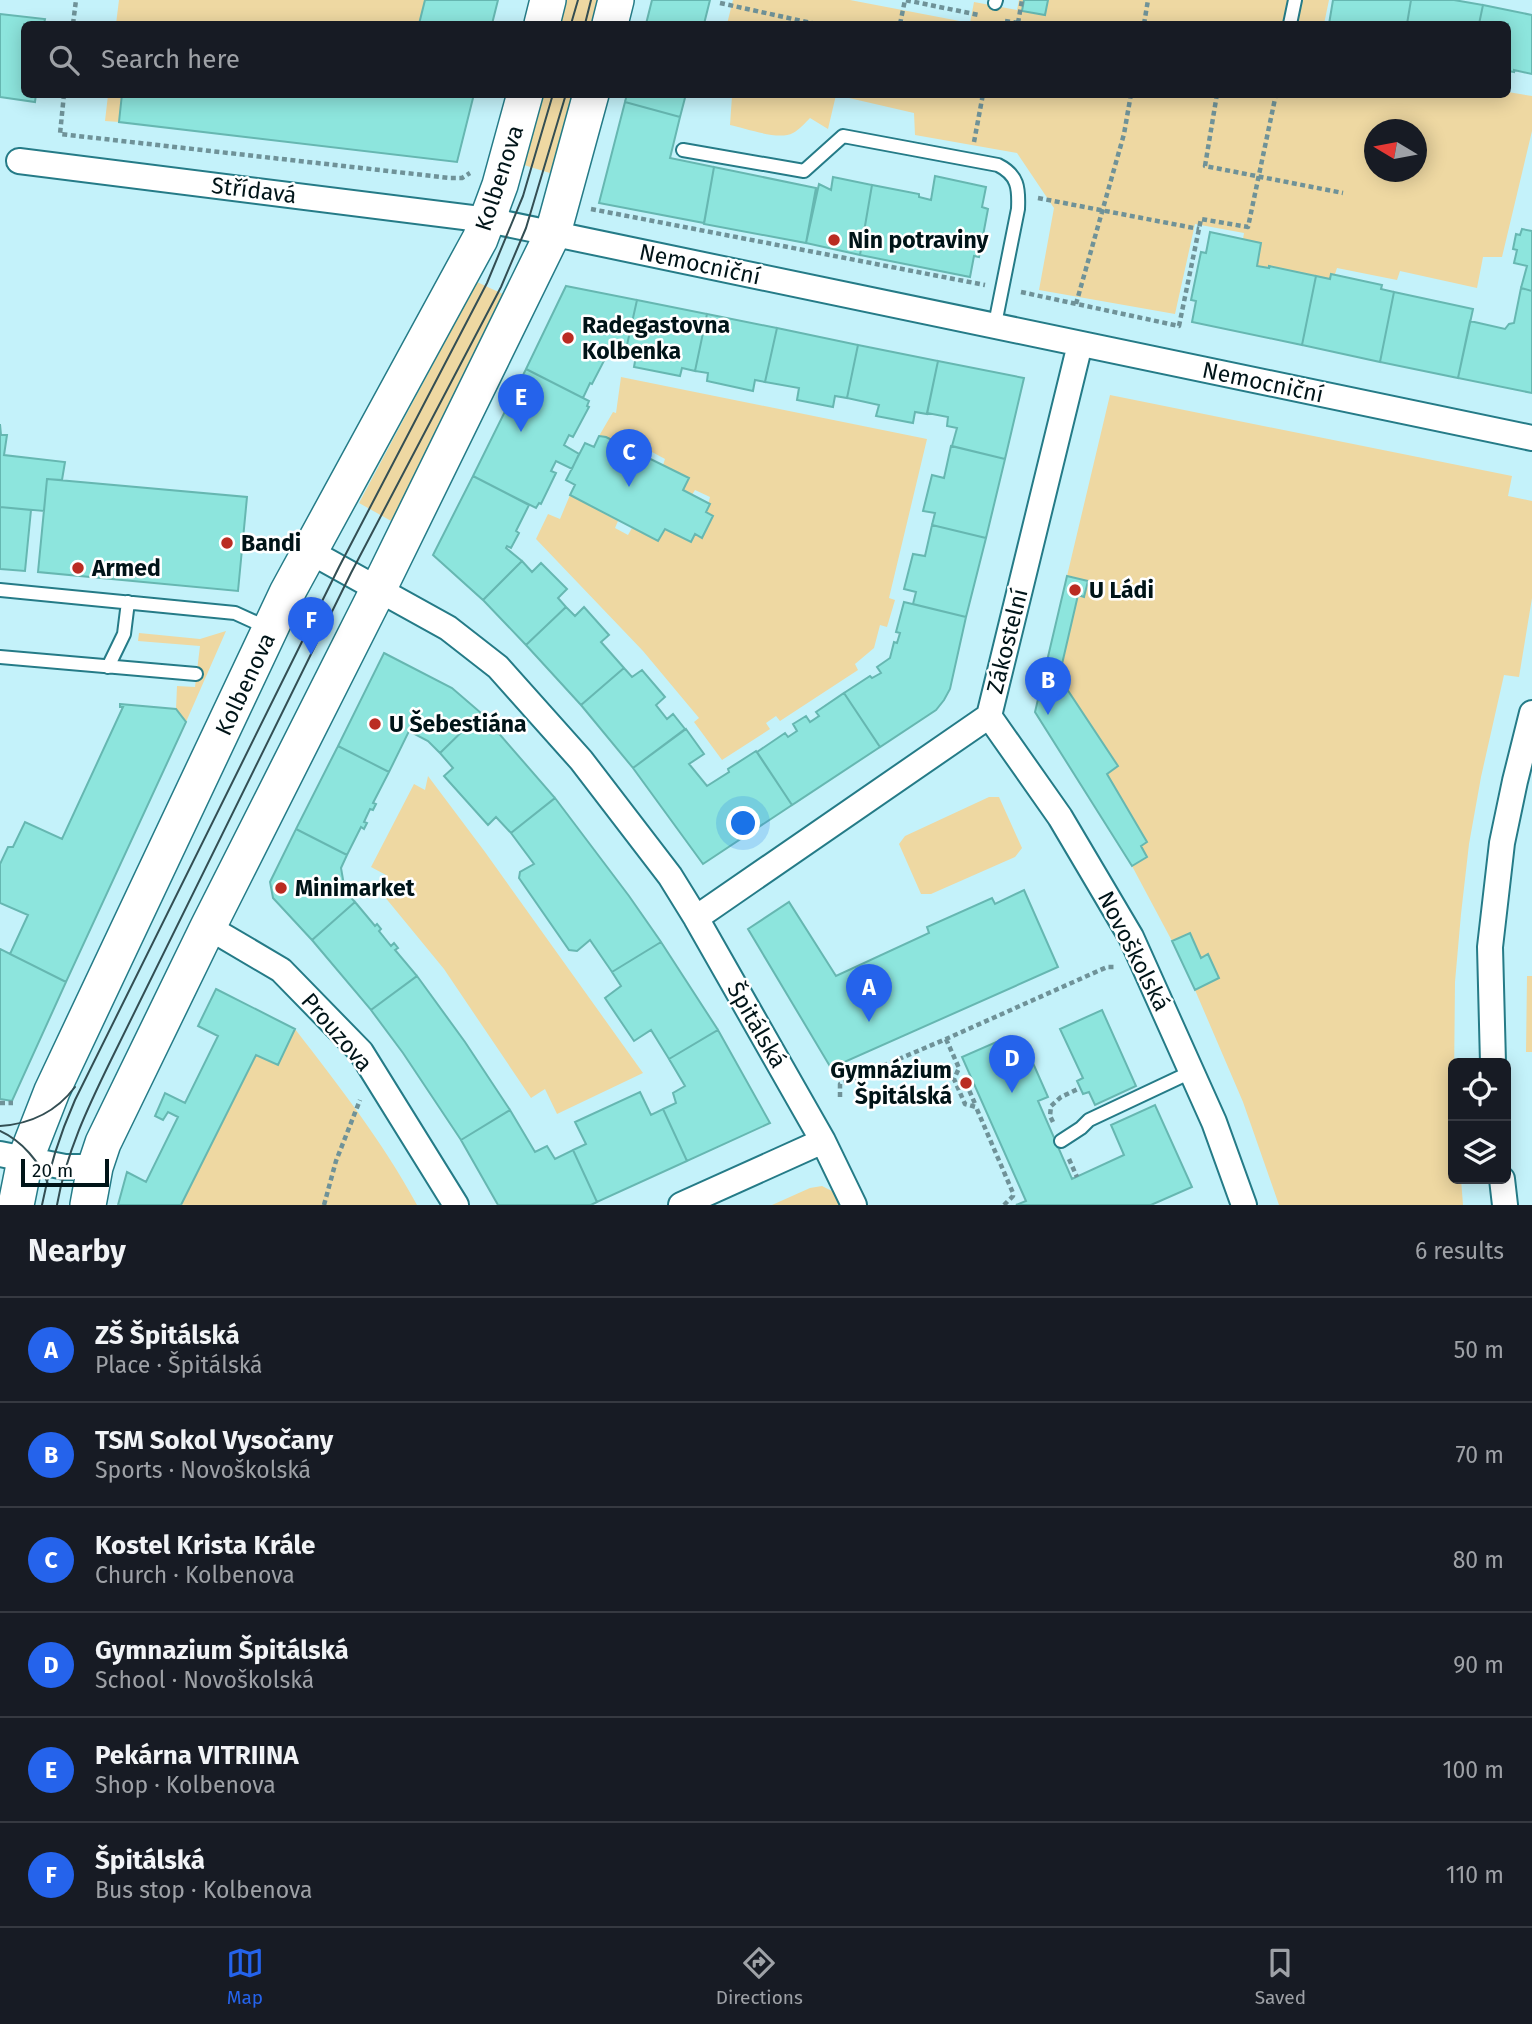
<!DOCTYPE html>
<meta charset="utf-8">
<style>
:root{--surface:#171b24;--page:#242831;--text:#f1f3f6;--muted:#9ea1a6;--line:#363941;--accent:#2563eb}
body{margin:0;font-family:"Fira Sans",sans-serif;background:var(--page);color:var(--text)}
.controls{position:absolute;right:21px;bottom:21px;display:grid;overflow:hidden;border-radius:10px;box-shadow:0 4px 18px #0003}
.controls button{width:63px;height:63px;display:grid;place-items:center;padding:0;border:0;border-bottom:2px solid var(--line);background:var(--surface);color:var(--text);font:35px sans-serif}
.compass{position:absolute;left:1364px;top:119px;width:63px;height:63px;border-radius:50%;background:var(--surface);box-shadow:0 4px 18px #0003;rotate:280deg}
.scale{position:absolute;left:21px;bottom:18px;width:88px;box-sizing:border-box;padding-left:7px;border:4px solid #001418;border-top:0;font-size:19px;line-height:24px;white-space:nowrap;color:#001418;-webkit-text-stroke:5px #fff;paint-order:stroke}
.you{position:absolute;left:744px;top:824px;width:24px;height:24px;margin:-18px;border:5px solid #fff;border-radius:50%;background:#1a73e8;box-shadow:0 0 0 10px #1a73e833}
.badge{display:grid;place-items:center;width:46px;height:46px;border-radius:50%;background:var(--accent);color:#fff;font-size:23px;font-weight:700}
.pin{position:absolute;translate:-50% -58px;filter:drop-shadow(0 2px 4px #0008)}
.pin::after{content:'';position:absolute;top:37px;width:24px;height:21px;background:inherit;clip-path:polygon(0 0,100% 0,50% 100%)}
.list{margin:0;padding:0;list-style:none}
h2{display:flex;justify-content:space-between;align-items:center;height:91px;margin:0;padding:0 28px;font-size:30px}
h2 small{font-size:23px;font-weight:400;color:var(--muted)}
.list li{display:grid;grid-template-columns:46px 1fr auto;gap:21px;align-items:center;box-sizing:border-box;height:105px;padding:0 28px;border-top:2px solid var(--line)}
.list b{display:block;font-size:26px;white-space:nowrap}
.list p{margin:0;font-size:23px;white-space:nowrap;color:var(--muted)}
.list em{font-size:23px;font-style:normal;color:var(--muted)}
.icon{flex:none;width:38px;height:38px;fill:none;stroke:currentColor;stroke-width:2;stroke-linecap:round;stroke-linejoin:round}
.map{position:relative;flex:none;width:1532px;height:1205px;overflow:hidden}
.search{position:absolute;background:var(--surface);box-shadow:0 4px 18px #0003;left:21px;right:21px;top:21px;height:77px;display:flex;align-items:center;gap:18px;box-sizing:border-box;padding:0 24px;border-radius:10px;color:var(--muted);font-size:26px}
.sheet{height:721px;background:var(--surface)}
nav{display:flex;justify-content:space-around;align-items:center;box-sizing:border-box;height:98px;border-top:2px solid var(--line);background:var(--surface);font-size:19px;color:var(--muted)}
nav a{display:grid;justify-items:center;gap:4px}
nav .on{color:var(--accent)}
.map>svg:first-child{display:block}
.green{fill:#eed8a2;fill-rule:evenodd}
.building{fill:#8de5dd;stroke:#66b7b1;stroke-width:2}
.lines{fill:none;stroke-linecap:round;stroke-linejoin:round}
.service-casing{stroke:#257b87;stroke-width:16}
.minor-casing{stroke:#257b87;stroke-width:28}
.secondary-casing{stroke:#257b87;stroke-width:38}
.path{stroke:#6f9298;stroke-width:4.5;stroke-dasharray:5 3.5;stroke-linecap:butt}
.service{stroke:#fff;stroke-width:12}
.minor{stroke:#fff;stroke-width:24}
.secondary{stroke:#fff;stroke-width:35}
.tram{stroke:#334e53;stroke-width:2}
.poi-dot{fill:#ba2c22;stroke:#fff;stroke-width:2.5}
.labels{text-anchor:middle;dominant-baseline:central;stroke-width:5;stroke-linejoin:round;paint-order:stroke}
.street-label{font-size:23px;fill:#001418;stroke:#fff}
.poi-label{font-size:23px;font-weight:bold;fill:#001418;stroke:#fff;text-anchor:start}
</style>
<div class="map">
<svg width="1532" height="1205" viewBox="0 0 1532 1205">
<rect width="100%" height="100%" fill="#c4f2fa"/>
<path class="green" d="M 119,0 L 425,0 L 419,24 L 116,24 Z
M 566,0 L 600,0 L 593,24 L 560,24 Z
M 733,0 L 850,0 L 970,23 L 974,2 L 1017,10 L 1019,0 L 1024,0 L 1023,11 L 1045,15 L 1048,0 L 1329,0 L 1324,24 L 727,24 Z
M 1508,92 L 1532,96 L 1532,131 L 1502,257 L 1483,257 L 1477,288 L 1400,271 L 1397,280 L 1337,268 L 1335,274 L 1331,274 L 1330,279 L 1270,266 L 1269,268 L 1257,266 L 1261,243 L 1243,239 L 1244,233 L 1195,224 L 1175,314 L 1039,290 L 1054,208 L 1017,153 L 915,135 L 914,113 L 836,95 L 828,129 L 810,118 C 805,123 799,130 793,133 C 778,141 746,128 730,125 L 732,96 L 729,95 L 1508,94 ZM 1374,130 L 1416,130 L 1416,172 L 1374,172 Z
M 108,95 L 122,95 L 119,122 L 105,121 Z
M 542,95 L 574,95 L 553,174 L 524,165 Z
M 477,282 L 507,296 L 393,522 L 359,503 Z
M 621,377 L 927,439 L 889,598 L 895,600 L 887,627 L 880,625 L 874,648 L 855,664 L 858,670 L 780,721 L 776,716 L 766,723 L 770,729 L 722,760 L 694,722 L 699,718 L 643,651 L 536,539 L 548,514 L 560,519 L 570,495 L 618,521 L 615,528 L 628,535 L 632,528 L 658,541 L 665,529 L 691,542 L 695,534 L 703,537 L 713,516 L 706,512 L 710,497 L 695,490 L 692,495 L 683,490 L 689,478 L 663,465 L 665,459 L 652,452 L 649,458 L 599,436 L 613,412 L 616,413 Z
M 1110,395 L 1512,476 L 1508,496 L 1532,501 L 1532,598 L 1519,677 L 1504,675 L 1481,777 L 1469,844 L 1461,914 L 1455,982 L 1453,1179 L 1461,1179 L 1463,1205 L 1279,1205 L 1243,1102 L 1195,990 L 1219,978 L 1208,955 L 1201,958 L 1190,933 L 1172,941 L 1132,866 L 1147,857 L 1141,846 L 1147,842 L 1107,776 L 1107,774 L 1117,766 L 1059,677 L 1078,595 L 1084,596 L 1088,582 L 1067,576 Z
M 226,631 L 186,722 L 176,709 L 177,686 L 195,687 L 200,646 L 138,641 L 139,633 L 200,639 Z
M 428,776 L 485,852 L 643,1073 L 557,1114 L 545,1089 L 531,1098 L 444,969 L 375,885 L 386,875 L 371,867 L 414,784 L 425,790 Z
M 989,797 L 999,797 L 1022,848 L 1015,857 L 931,894 L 921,894 L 899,844 L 905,836 Z
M 1527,976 L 1532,976 L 1532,1052 L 1526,1052 Z
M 295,1029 C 339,1086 383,1142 417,1205 L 181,1205 L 256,1055 L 278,1065 Z
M 822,1186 L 834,1192 L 845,1205 L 772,1205 L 810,1188 Z"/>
<path class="building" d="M 425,0 L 498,0 L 492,24 L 419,24 Z
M 652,0 L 710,0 L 704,24 L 646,24 Z
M 1024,0 L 1048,0 L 1045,15 L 1022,11 Z
M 1333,0 L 1411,0 L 1407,24 L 1329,24 Z
M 1411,0 L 1454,0 L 1483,5 L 1479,24 L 1407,24 Z
M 1483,5 L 1532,15 L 1532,74 L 1514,70 L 1514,72 L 1508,71 L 1508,24 L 1479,24 Z
M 0,14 L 45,19 L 44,24 L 24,24 L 24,94 L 36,94 L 35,102 L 0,97 Z
M 122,94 L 474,94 L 457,162 L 119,122 Z
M 627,94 L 686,94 L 680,117 L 625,102 Z
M 625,102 L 680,117 L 670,158 L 714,167 L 704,223 L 599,203 Z
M 714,167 L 816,188 L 806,243 L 704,224 Z
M 935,176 L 986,187 L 982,207 L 988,209 L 979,257 L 974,256 L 970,277 L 860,255 L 872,185 L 919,194 L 919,197 L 931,200 Z
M 833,177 L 872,185 L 860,255 L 806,243 L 819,184 L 831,190 Z
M 1522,229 L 1532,231 L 1532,291 L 1521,288 L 1527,266 L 1514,263 L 1517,250 L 1513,249 L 1516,234 L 1520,235 Z
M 1210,232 L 1261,243 L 1257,266 L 1269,268 L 1269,266 L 1316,276 L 1302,345 L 1192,322 L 1196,301 L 1191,300 L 1201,252 L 1206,253 Z
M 1331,274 L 1382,285 L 1381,289 L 1394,292 L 1380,362 L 1302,345 L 1316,276 L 1330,279 Z
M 566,286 L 637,300 L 625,354 L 609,351 L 592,384 L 590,383 L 583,398 L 526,369 Z
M 1521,288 L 1532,291 L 1532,393 L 1458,378 L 1470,321 L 1505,329 L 1509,324 L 1514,323 Z
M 1394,292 L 1473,309 L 1458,378 L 1380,362 Z
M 637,300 L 707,314 L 695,371 L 682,368 L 680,376 L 634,367 L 636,356 L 625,354 Z
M 707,314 L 777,328 L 765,382 L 755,380 L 753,391 L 707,381 L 708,373 L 695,371 Z
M 777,328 L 858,345 L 847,398 L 835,396 L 833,407 L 797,400 L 799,388 L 765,382 Z
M 858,345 L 938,361 L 927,414 L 915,412 L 913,423 L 876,416 L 879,405 L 847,398 Z
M 938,361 L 1024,378 L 1005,459 L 952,446 L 957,428 L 947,426 L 948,417 L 927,413 Z
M 526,369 L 589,401 L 587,406 L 589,407 L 573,437 L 569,435 L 564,445 L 579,454 L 572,469 L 556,461 L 551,471 L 556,473 L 541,504 L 539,503 L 536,508 L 473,476 Z
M 0,424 L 1,435 L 7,435 L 4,455 L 65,462 L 62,480 L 47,479 L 44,511 L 0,507 Z
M 599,436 L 606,437 L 689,478 L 683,490 L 710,504 L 706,512 L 713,516 L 702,538 L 695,534 L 691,542 L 665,529 L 658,541 L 570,495 L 575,485 L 566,480 L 585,443 L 594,447 Z
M 951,446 L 1005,459 L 986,538 L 932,525 L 935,513 L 923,511 L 932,475 L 944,478 Z
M 473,476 L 529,505 L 516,531 L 519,533 L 511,548 L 507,546 L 506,548 L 522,561 L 483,600 L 433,555 Z
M 47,479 L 247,497 L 238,591 L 38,572 Z
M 0,507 L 31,510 L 25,571 L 0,569 Z
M 932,525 L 986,538 L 966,617 L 913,604 L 916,592 L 904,589 L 913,554 L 925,556 Z
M 522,561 L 532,572 L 541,563 L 567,589 L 558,598 L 566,607 L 526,645 L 483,600 Z
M 1067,576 L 1088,581 L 1084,597 L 1078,595 L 1059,677 L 1118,766 L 1107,774 L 1147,842 L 1141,846 L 1147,857 L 1132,866 L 1035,712 Z
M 904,602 L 966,617 L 950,689 L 944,700 L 936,710 L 880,747 L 844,693 L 870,676 L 872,678 L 881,673 L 877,667 L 890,658 L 894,642 L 897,643 L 900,633 L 896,632 Z
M 566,607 L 575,616 L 584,607 L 609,635 L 601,642 L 624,668 L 581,705 L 526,645 Z
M 384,653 L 452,688 L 481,713 L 440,753 L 428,741 L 409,731 L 389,772 L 338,746 Z
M 624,668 L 632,677 L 642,670 L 665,697 L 656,705 L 667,719 L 673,714 L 685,729 L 633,768 L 581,705 Z
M 844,693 L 880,747 L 792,805 L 757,752 L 785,733 L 788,737 L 797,731 L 793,724 L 806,716 L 810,722 L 819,716 L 816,712 Z
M 120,704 L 176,709 L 186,722 L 66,982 L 10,954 L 28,915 L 0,903 L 0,864 L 8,847 L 13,847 L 25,822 L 62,839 L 123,707 L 120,707 Z
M 481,713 L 555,798 L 511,833 L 496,817 L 488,825 L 444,776 L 453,768 L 440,753 Z
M 686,729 L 704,754 L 689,764 L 707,786 L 729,772 L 728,769 L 756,751 L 792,805 L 703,864 L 633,768 Z
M 338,746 L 389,772 L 373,803 L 376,804 L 373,810 L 370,809 L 364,822 L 367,823 L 364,829 L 361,827 L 347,855 L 296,829 Z
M 555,798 L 629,896 L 661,942 L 612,972 L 590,940 L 577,951 L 569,950 L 519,878 L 520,872 L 534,864 L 511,833 Z
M 296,829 L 347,855 L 341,868 L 345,891 L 355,902 L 312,940 L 273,898 L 270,882 Z
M 1024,890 L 1058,967 L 831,1068 L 748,929 L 789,902 L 836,976 L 929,933 L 927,927 L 992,898 L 995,904 Z
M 355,902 L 375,926 L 377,924 L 381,929 L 379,931 L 391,946 L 394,943 L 398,948 L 395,950 L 417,976 L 371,1010 L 312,940 Z
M 1190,933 L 1201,958 L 1208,954 L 1219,978 L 1195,990 L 1172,941 Z
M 661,942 L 718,1030 L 669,1059 L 651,1030 L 634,1041 L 605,998 L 621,986 L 612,972 Z
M 0,949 L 66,982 L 12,1101 L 0,1099 Z
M 417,976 L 465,1042 L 510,1110 L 461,1140 L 403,1053 L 371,1010 Z
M 216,989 L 295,1029 L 278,1065 L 256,1055 L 181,1205 L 118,1205 L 127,1172 L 146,1182 L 178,1117 L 168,1112 L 163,1120 L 155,1116 L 165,1093 L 185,1103 L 218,1036 L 198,1026 Z
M 1102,1010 L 1136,1086 L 1095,1105 L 1089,1092 L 1083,1094 L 1077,1081 L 1083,1078 L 1060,1029 Z
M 718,1030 L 770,1123 L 687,1161 L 663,1109 L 676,1103 L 673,1093 L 685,1086 L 669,1059 Z
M 1010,1036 L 1023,1067 L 1033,1063 L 1048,1097 L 1038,1101 L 1072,1179 L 1124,1155 L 1111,1125 L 1155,1105 L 1192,1187 L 1151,1205 L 1016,1205 L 1026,1201 L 962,1057 Z
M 640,1092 L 651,1115 L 663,1109 L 687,1161 L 597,1202 L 573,1150 L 586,1144 L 575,1122 Z
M 510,1110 L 535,1152 L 547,1146 L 555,1159 L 573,1150 L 597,1202 L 591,1205 L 498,1205 L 461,1140 Z"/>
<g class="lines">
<g class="service-casing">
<path id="service" d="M 995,3 L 996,0
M 1290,24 L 1295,0
M 683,150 L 804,171 L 843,136 L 998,165 C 1018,175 1019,188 1018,209 L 995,324
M 0,590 L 235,613 L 268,628
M 0,657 L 196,674
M 108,667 L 124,634 L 128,602
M 1061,1141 L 1081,1128 L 1089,1120 L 1191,1072"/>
</g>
<g class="minor-casing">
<path id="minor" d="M 19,161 L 488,220 L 1532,438
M 309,551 L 448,628 L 498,667 L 581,760 L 670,876 L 696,918 L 823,1141 L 854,1205
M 989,716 L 1060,817 L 1131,937 L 1214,1122 L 1244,1205
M 696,918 L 989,716 L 1080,344
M 208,927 L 281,970 L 361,1052 L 456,1205
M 1493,1063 L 1490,947 L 1502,843 L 1515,781 L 1532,713
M 0,1154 L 65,1167 L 95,1167
M 1502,1179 L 1505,1205
M 681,1205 L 823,1141"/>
</g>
<g class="secondary-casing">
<path id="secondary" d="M 542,24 L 548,0
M 610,24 L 616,0
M 16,1205 L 25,1160 L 52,1091 L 287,593 L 480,239 L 500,185 L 525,94
M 88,1205 L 95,1167 L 103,1143 L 208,927 L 378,590 L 553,233 L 591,94"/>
</g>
<path class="path" d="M 720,3 L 816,24
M 1005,21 L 1024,24
M 1018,23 L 1022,0
M 73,24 L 76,0
M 900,24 L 905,0 L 979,15
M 1144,24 L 1148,0
M 64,94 L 60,134 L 450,178 L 462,178 L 470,173
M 1217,94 L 1205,166 L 1343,193
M 974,142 L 983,94
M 1038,198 L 1199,229
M 591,209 L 985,285
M 1021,292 L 1179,326 L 1201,219 L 1248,227 L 1276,94
M 1076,304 L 1124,134 L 1131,94
M 946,1039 L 959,1068 L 954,1079 L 965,1104 L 976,1107 L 1013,1193 L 1013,1196 L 1004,1205
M 966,1083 L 976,1106
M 840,1097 L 840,1084 L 946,1039 L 1107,967 L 1116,967
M 0,1103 L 13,1103
M 1053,1122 L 1050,1116 L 1051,1106 L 1061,1097 L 1080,1088
M 1069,1159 L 1077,1177
M 324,1205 L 336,1161 L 360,1100"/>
<use href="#service" class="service"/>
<use href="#minor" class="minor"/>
<use href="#secondary" class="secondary"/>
<path class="tram" d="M 571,24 L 578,0
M 585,24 L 591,0
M 0,1126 C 31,1124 56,1112 75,1087
M 0,1131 C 22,1141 40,1162 48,1184
M 42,1205 C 49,1168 60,1134 75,1100 L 339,567 L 487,283 L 523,196 L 553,94
M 57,1205 C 66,1153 88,1107 111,1060 L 351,573 L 501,287 L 526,228 L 566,94"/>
</g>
<g class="poi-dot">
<circle cx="834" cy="240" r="7"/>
<circle cx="568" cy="338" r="7"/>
<circle cx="227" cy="543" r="7"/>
<circle cx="78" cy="568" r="7"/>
<circle cx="1075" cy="590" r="7"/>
<circle cx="375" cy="724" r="7"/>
<circle cx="281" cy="888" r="7"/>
<circle cx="966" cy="1083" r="7"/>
</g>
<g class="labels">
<g class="street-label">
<text transform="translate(499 178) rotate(-72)">Kolbenova</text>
<text transform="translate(254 190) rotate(7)">Střídavá</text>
<text transform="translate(700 264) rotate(12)">Nemocniční</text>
<text transform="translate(1263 382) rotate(12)">Nemocniční</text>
<text transform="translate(1007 641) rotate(-76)">Zákostelní</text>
<text transform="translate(245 684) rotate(-65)">Kolbenova</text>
<text transform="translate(1134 951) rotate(63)">Novoškolská</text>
<text transform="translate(757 1025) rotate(60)">Špitálská</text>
<text transform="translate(337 1032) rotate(49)">Prouzova</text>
</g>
<g class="poi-label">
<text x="848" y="240">Nin potraviny</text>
<text x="582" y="325">Radegastovna<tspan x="582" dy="26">Kolbenka</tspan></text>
<text x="241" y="543">Bandi</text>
<text x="92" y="568">Armed</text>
<text x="1089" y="590">U Ládi</text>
<text x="389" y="724">U Šebestiána</text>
<text x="295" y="888">Minimarket</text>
<text x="952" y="1070" text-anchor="end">Gymnázium<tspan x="952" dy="26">Špitálská</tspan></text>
</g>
</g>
</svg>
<div class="controls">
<button><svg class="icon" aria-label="locate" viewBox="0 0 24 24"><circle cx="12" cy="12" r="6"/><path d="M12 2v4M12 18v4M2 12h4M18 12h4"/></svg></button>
<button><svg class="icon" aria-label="layers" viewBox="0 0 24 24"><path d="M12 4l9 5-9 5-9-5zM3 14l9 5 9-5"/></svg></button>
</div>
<svg class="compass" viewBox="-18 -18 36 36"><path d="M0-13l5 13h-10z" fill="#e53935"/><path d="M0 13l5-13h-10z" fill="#9ea1a6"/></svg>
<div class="scale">20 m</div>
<div class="you"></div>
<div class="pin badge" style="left:869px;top:1022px">A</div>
<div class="pin badge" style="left:1048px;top:715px">B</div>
<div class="pin badge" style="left:629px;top:487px">C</div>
<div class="pin badge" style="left:1012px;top:1093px">D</div>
<div class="pin badge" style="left:521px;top:432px">E</div>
<div class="pin badge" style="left:311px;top:655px">F</div>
<div class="search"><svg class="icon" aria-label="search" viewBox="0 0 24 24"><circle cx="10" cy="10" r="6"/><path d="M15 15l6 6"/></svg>Search here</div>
</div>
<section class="sheet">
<h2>Nearby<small>6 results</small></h2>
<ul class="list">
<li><span class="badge">A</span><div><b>ZŠ Špitálská</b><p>Place · Špitálská</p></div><em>50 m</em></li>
<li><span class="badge">B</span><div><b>TSM Sokol Vysočany</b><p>Sports · Novoškolská</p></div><em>70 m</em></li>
<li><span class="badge">C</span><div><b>Kostel Krista Krále</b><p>Church · Kolbenova</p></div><em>80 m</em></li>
<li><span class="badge">D</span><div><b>Gymnazium Špitálská</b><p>School · Novoškolská</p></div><em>90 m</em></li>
<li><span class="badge">E</span><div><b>Pekárna VITRIINA</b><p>Shop · Kolbenova</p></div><em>100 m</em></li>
<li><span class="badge">F</span><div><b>Špitálská</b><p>Bus stop · Kolbenova</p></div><em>110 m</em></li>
</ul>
</section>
<nav>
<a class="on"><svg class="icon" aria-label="map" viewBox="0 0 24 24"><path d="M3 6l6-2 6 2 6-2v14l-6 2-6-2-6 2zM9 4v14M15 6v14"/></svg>Map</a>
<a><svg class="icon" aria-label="directions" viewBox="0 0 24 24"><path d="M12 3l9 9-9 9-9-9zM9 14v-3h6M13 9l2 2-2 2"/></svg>Directions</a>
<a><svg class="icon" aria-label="saved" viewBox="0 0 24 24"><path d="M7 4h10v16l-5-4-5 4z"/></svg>Saved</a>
</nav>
